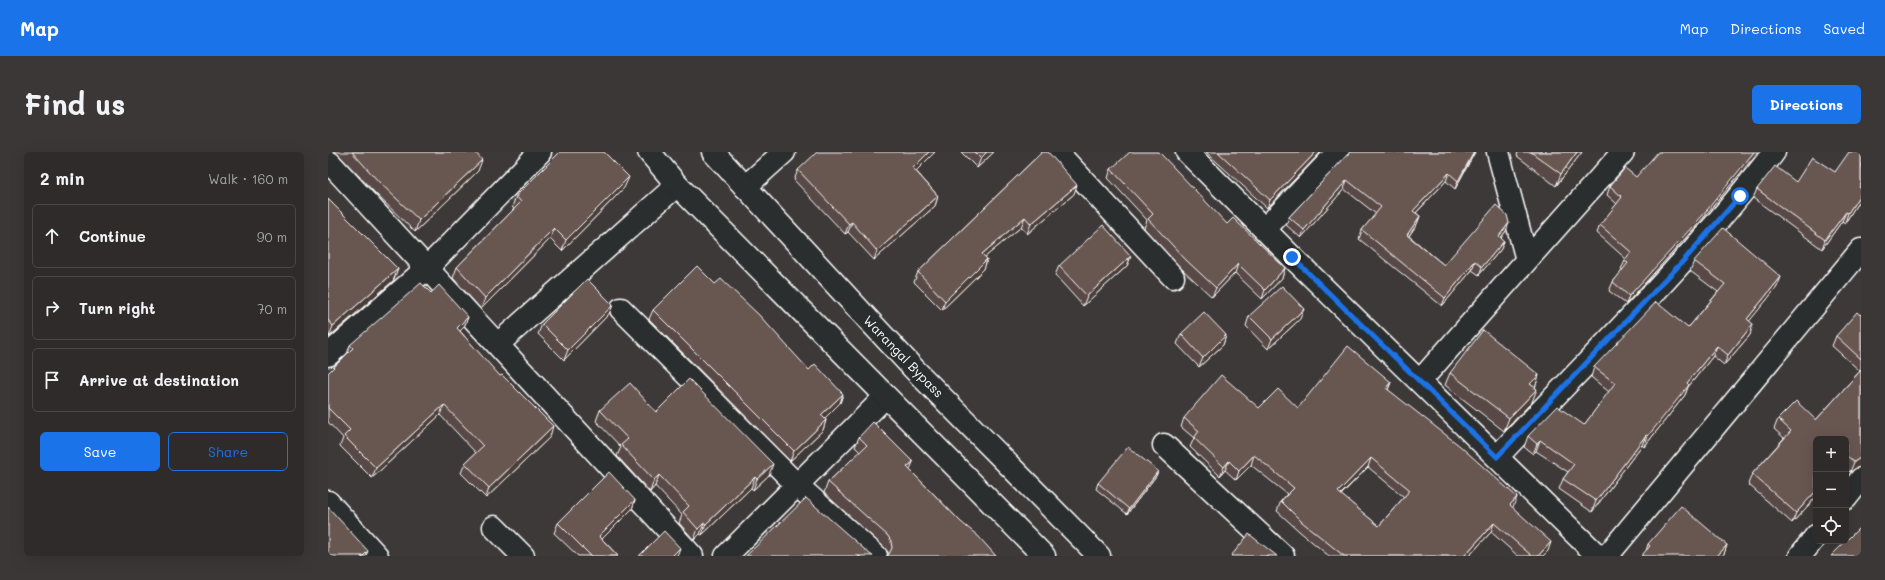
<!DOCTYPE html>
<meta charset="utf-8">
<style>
:root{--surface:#2e2b2a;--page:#3a3736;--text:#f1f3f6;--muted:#a7a7a8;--line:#494747;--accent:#1a73e8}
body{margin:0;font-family:Mali,sans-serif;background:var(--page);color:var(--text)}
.controls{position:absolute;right:12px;bottom:12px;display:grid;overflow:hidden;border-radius:6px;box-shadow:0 4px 16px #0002}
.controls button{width:36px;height:36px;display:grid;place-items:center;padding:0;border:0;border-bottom:1px solid var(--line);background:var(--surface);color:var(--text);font:20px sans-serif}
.stop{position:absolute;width:12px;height:12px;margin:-9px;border:3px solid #1a73e8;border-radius:50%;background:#fff}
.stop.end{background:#1a73e8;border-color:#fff;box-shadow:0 1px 4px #0008}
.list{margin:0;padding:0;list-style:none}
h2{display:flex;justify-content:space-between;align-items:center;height:52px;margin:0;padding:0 16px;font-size:17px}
h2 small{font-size:13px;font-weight:400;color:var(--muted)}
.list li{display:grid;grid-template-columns:26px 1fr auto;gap:12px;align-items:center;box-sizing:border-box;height:64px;margin:0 8px 8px;padding:0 8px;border:1px solid var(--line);border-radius:6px}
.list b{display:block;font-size:15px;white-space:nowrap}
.list em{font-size:13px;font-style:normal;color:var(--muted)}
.actions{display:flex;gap:8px;padding:12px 16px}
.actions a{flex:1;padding:9px 0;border:1px solid var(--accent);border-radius:6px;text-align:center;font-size:14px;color:var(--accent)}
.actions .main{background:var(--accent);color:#fff}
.icon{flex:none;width:22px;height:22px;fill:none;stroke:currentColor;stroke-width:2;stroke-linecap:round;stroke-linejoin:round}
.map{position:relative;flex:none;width:1533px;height:404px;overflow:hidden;border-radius:6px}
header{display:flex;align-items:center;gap:24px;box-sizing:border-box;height:56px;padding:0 20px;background:var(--accent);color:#fff}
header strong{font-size:19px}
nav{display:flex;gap:22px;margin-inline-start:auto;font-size:14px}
.intro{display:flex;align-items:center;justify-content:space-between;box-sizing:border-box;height:96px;padding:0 24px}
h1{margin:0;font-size:28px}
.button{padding:10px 18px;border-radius:6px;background:var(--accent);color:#fff;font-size:14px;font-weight:700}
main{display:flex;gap:24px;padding:0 24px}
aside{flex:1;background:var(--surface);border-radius:6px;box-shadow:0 4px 16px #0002}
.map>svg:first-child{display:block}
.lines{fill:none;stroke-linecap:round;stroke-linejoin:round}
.minor-casing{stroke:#fff;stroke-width:25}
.secondary-casing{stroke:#fff;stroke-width:25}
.minor{stroke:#2a2d2e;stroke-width:22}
.secondary{stroke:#2a2d2e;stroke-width:22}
.wall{fill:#594a46;stroke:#fff;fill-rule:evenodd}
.shaded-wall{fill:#493c39;stroke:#fff}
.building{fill:#685651;stroke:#fff;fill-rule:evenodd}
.route{stroke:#1a73e8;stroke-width:5}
.labels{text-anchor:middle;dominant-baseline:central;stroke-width:3;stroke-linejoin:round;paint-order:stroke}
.street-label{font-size:13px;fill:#fff;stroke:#2a2d2e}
</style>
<header>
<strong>Map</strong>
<nav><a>Map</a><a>Directions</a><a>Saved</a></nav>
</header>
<div class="intro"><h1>Find us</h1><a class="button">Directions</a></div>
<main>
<aside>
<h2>2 min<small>Walk · 160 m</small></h2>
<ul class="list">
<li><svg class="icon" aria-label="ahead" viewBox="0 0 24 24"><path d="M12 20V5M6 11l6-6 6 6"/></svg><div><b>Continue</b></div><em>90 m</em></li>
<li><svg class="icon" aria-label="right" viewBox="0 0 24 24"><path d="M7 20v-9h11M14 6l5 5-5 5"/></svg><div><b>Turn right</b></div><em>70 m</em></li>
<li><svg class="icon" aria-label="arrive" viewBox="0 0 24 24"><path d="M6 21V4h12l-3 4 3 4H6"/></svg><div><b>Arrive at destination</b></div></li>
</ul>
<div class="actions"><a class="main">Save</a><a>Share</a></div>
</aside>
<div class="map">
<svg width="1533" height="404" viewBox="0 0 1533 404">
<rect width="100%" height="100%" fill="#3d3938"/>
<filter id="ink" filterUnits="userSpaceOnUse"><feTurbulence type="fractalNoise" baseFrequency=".025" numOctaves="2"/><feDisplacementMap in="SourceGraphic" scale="8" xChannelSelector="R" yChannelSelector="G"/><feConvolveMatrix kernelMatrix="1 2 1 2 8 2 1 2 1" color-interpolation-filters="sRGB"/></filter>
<g filter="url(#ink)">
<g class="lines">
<g class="minor-casing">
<path id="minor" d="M 729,0 L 845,125
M 859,0 L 964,105 L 1270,404
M 2,11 L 364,404
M 417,35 L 456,0
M 937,77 L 1010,0
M 1199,108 L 1295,0
M 293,157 L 469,333 L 548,404
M 170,192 L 349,33
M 0,203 L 99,116 L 212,0
M 1092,229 L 1199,108 L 1170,0
M 836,293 L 955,404
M 1169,305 C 1263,205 1363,109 1446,0
M 1518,346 L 1533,327
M 0,350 L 49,404
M 166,375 L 195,404
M 398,404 L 557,245
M 1279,404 L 1533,98
M 1472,404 L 1488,384"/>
</g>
<g class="secondary-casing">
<path id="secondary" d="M 321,0 L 349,33 L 716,404
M 385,0 L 586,217 L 771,404"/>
</g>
<use href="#minor" class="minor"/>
<use href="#secondary" class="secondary"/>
</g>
<path class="wall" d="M 7,0 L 147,0 L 150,19 L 87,80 L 47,41 L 11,3 Z
M 607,0 L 588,19 L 610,44 L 607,54 L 546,108 L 520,80 L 517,82 L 466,28 L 470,18 Z
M 633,0 L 666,0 L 649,16 Z
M 714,0 L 746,42 L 699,82 L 693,75 L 657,105 L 659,107 L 656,117 L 614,158 L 586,130 L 590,120 Z
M 878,0 L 993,0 L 939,56 Z
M 1022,0 L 1147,0 L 1127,37 L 1118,29 L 1088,61 L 1092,64 L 1089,72 L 1081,84 L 1116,113 L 1178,79 L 1173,86 L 1176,89 L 1173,97 L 1151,123 L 1144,118 L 1114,154 L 1031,87 L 1034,78 L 1048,62 L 1016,37 L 973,86 L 958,73 L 961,65 Z
M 1190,0 L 1254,0 L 1228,34 L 1189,4 Z
M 1533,0 L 1533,43 L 1532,47 L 1517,71 L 1514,69 L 1494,97 L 1425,46 L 1429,37 L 1468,30 L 1507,20 Z
M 783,17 L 899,72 L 957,116 L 954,126 L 934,147 L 907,121 L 884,145 L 854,117 L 816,76 L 819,68 L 780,26 Z
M 1308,25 L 1371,71 L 1298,152 L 1281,139 L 1285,130 L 1295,118 L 1293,117 L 1298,107 L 1269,81 L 1272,73 L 1289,52 L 1279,43 L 1282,34 Z
M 296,36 L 234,99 L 222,87 L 153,157 L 125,126 L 129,115 L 186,57 L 184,55 L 188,44 Z
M 0,47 L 70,117 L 65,129 L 1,185 L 0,184 Z
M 803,104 L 799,114 L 755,154 L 727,123 L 731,114 Z
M 1366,109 L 1449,135 L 1421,169 L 1422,183 L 1396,213 L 1385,204 L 1360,235 L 1357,243 L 1316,295 L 1314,293 L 1264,360 L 1231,337 L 1235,327 L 1240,320 L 1208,299 L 1205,302 L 1196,295 L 1200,284 L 1256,273 L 1281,240 L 1263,225 L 1266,215 L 1360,176 L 1390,140 L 1362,119 Z
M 387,132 L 481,218 L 515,242 L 512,251 L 497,266 L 498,268 L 495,278 L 462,309 L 321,167 L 325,158 Z
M 103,141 L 140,165 L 136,175 L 132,179 L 222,285 L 158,346 L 133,321 L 137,311 L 148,301 L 112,263 L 44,326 L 12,294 L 15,286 L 0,270 L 0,221 L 19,202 L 22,193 Z
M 285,153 L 281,162 L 236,208 L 210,182 L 214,172 Z
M 1533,162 L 1533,315 L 1528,316 L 1522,320 L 1518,316 L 1518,287 L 1488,287 L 1488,345 L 1464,371 L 1420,332 L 1424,322 L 1456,286 L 1446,277 L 1450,267 L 1488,268 L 1532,219 L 1504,194 L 1508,184 Z
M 921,164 L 972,167 L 940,197 L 918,174 Z
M 853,182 L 898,183 L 895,193 L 871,215 L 849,192 Z
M 1122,221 L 1211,223 L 1207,236 L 1204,250 L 1176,279 L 1117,233 Z
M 1063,230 L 1060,238 L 1185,355 L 1184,356 L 1220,399 L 1215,404 L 1190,404 L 1163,380 L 1141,404 L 1001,404 L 971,379 L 949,359 L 953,349 L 959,342 L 923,313 L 908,328 L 897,318 L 892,324 L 862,295 L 866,286 L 853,275 L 856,266 L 931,256 L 970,256 ZM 1040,315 L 1076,345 L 1051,374 L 1013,343 Z
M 272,258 L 328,260 L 441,323 L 425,338 L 423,336 L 374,383 L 372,382 L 366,388 L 351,371 L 354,363 L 327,334 L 322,340 L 289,304 L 293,295 L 268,269 Z
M 531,285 L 582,318 L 633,370 L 560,403 L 560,400 L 556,395 L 496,341 L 500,330 L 532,300 L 527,295 Z
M 830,319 L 828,324 L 799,362 L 768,337 L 770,331 Z
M 307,348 L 304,357 L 274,387 L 290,404 L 250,404 L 226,381 L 230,371 Z
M 1320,392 L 1399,393 L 1396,402 L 1318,399 Z"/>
<path class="shaded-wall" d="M 601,0 L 607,0 L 582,25 L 585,16 Z
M 659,0 L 666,0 L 649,16 L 653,6 Z
M 988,0 L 993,0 L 939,56 L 942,48 Z
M 1146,0 L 1147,0 L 1127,37 L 1130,29 Z
M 1249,0 L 1254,0 L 1228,34 L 1233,22 Z
M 1426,0 L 1430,0 L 1371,71 L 1298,152 L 1301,144 Z
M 154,8 L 150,19 L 87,80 L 91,68 Z
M 1121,21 L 1118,29 L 1082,67 L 1085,59 Z
M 301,25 L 296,36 L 234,99 L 238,88 Z
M 1019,28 L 1016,37 L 973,86 L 976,78 Z
M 749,33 L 746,42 L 699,82 L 703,72 Z
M 1533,41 L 1533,43 L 1532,47 L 1517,71 L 1520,61 Z
M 610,44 L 607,54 L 546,108 L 549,99 Z
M 1518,60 L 1514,69 L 1494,97 L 1497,88 Z
M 1092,64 L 1089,72 L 1076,91 L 1079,83 Z
M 697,65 L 693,75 L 650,111 L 654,102 Z
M 524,70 L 520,80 L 517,82 L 521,72 Z
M 1181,71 L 1178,79 L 1168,92 L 1171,84 Z
M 226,76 L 222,87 L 153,157 L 157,146 Z
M 1176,89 L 1173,97 L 1151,123 L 1154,115 Z
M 803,104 L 799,114 L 755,154 L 759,144 Z
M 659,107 L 656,117 L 614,158 L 617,149 Z
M 1147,109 L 1144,118 L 1114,154 L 1117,146 Z
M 910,112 L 907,121 L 884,145 L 888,136 Z
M 957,116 L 954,126 L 934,147 L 937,138 Z
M 70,117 L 65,129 L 1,185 L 5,174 Z
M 1453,125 L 1449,135 L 1415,177 L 1419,167 Z
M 285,153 L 281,162 L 236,208 L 240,198 Z
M 976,157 L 972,167 L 940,197 L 944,187 Z
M 140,165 L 136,175 L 125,186 L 129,176 Z
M 1425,172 L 1422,183 L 1396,213 L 1400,203 Z
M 898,183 L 895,193 L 871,215 L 875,206 Z
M 1389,194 L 1385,204 L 1360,235 L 1357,243 L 1316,295 L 1320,284 L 1359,231 Z
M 1211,223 L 1207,236 L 1202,232 Z
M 1063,230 L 1059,240 L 1058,236 Z
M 1209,237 L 1204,250 L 1176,279 L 1181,266 Z
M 515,242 L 512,251 L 490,273 L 493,263 Z
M 116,253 L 112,263 L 44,326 L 48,316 Z
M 498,268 L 495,278 L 462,309 L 466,299 Z
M 225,274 L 222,285 L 158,346 L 161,336 Z
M 1318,283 L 1314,293 L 1264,360 L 1268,349 Z
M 1212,288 L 1208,299 L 1205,302 L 1209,292 Z
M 926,303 L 923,313 L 908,328 L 911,319 Z
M 1533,305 L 1533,315 L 1528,316 L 1522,320 L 1526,310 L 1532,306 Z
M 1043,306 L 1040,315 L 1006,349 L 1010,340 Z
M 901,309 L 897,318 L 892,324 L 896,315 Z
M 585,310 L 581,320 L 579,315 Z
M 445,312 L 441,323 L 425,338 L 429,327 Z
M 830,319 L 828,324 L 799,362 L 801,357 Z
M 331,323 L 327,334 L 322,340 L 326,328 Z
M 427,325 L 423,336 L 374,383 L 378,372 Z
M 1488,339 L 1488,345 L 1464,371 L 1468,361 Z
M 1189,345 L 1185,355 L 1178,362 L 1182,353 Z
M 307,348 L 304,357 L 268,393 L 271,384 Z
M 376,371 L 372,382 L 366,388 L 370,377 Z
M 1166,371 L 1163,380 L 1141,404 L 1136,404 Z
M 1223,390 L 1220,399 L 1215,404 L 1210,404 Z
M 1399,393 L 1396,402 L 1394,404 L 1389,404 Z
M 352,396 L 349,404 L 344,404 Z
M 40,399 L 38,404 L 35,404 Z"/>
<path class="building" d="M 24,0 L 147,0 L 154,8 L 91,68 L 51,30 Z
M 232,0 L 276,0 L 301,25 L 238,88 L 226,76 L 157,146 L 129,115 L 193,50 L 188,44 Z
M 489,0 L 601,0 L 585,16 L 610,44 L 549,99 L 524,70 L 521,72 L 470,18 Z
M 647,0 L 659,0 L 653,6 Z
M 714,0 L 720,0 L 749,33 L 703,72 L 697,65 L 654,102 L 659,107 L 617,149 L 590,120 Z
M 802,0 L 831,0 L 899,72 L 905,66 L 957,116 L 937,138 L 910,112 L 888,136 L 858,108 L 820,67 L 825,62 L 783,17 Z
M 890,0 L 988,0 L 942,48 Z
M 1022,0 L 1146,0 L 1130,29 L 1121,21 L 1085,59 L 1092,64 L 1079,83 L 1116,113 L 1168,53 L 1179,63 L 1181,71 L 1171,84 L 1176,89 L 1154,115 L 1147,109 L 1117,146 L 1034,78 L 1053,55 L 1019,28 L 976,78 L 961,65 Z
M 1203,0 L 1249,0 L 1233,22 Z
M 1330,0 L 1426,0 L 1375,63 L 1301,144 L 1285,130 L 1300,111 L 1296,109 L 1303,100 L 1272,73 L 1294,45 L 1282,34 L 1297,16 L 1308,25 Z
M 1521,0 L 1533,0 L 1533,32 L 1531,35 L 1533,37 L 1533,41 L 1520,61 L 1518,60 L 1497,88 L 1429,37 L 1447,14 L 1468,30 L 1484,5 L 1507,20 Z
M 0,47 L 70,117 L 5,174 L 0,168 Z
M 775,73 L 803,104 L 759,144 L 731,114 Z
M 1395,76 L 1453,125 L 1419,167 L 1425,172 L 1400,203 L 1389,194 L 1359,231 L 1361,233 L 1320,284 L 1318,283 L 1268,349 L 1235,327 L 1246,312 L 1212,288 L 1209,292 L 1200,284 L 1229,254 L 1256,273 L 1287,231 L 1266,215 L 1328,150 L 1360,176 L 1397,132 L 1366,109 Z
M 369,114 L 387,132 L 393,127 L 431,163 L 481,218 L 487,212 L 515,242 L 493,263 L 498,268 L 466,299 L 325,158 Z
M 259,127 L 285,153 L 240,198 L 214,172 Z
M 93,131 L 103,141 L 111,133 L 140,165 L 129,176 L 172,224 L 174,223 L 225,274 L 161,336 L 137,311 L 155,294 L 116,253 L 48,316 L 16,284 L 22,278 L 0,256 L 0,221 L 25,196 L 22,193 Z
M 954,134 L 976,157 L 944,187 L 921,164 Z
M 876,160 L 898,183 L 875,206 L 853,182 Z
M 1529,160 L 1532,163 L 1533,162 L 1533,207 L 1508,184 Z
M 1155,178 L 1211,223 L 1202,232 L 1209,237 L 1181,266 L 1122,221 Z
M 1020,194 L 1063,230 L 1058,236 L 1132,294 L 1189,345 L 1182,353 L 1223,390 L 1210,404 L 1204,404 L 1166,371 L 1136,404 L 1016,404 L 974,370 L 953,349 L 966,336 L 926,303 L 911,319 L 901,309 L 896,315 L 866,286 L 871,279 L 856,266 L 893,223 L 931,256 L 950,237 L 970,256 ZM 1043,306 L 1082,338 L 1051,374 L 1010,340 Z
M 1533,218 L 1533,305 L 1532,306 L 1526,310 L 1519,304 L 1518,305 L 1518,287 L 1488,287 L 1488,339 L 1468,361 L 1424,322 L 1463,279 L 1450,267 L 1468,249 L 1488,268 Z
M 361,227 L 445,312 L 429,327 L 427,325 L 378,372 L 376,371 L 370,377 L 355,360 L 361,354 L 331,323 L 326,328 L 293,293 L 300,287 L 272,258 L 302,231 L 328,260 Z
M 545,270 L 585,310 L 579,315 L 633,370 L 650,384 L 668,404 L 558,404 L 561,402 L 564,396 L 563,389 L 560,384 L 500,330 L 539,293 L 531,285 Z
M 800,295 L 830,319 L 801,357 L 770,331 Z
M 281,320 L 307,348 L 271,384 L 290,404 L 263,404 L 230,371 Z
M 478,346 L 543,403 L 545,404 L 418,404 Z
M 1353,354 L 1399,393 L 1389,404 L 1313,404 L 1322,394 L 1320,392 Z
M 0,355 L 40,399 L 35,404 L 0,404 Z
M 1533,374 L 1533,404 L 1503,404 Z
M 336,379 L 352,396 L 344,404 L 311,404 Z
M 921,382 L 949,404 L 903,404 Z"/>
</g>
<g class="lines" filter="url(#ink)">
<path class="route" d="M 964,105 L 1169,305 L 1357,107 L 1412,44"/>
</g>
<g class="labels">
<g class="street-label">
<text transform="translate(576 204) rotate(46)">Warangal Bypass</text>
</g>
</g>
</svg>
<div class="controls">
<button>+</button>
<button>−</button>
<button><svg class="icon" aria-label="locate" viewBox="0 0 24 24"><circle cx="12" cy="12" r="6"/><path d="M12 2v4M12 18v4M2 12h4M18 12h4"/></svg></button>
</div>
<div class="stop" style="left:1412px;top:44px"></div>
<div class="stop end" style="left:964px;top:105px"></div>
</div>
</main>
